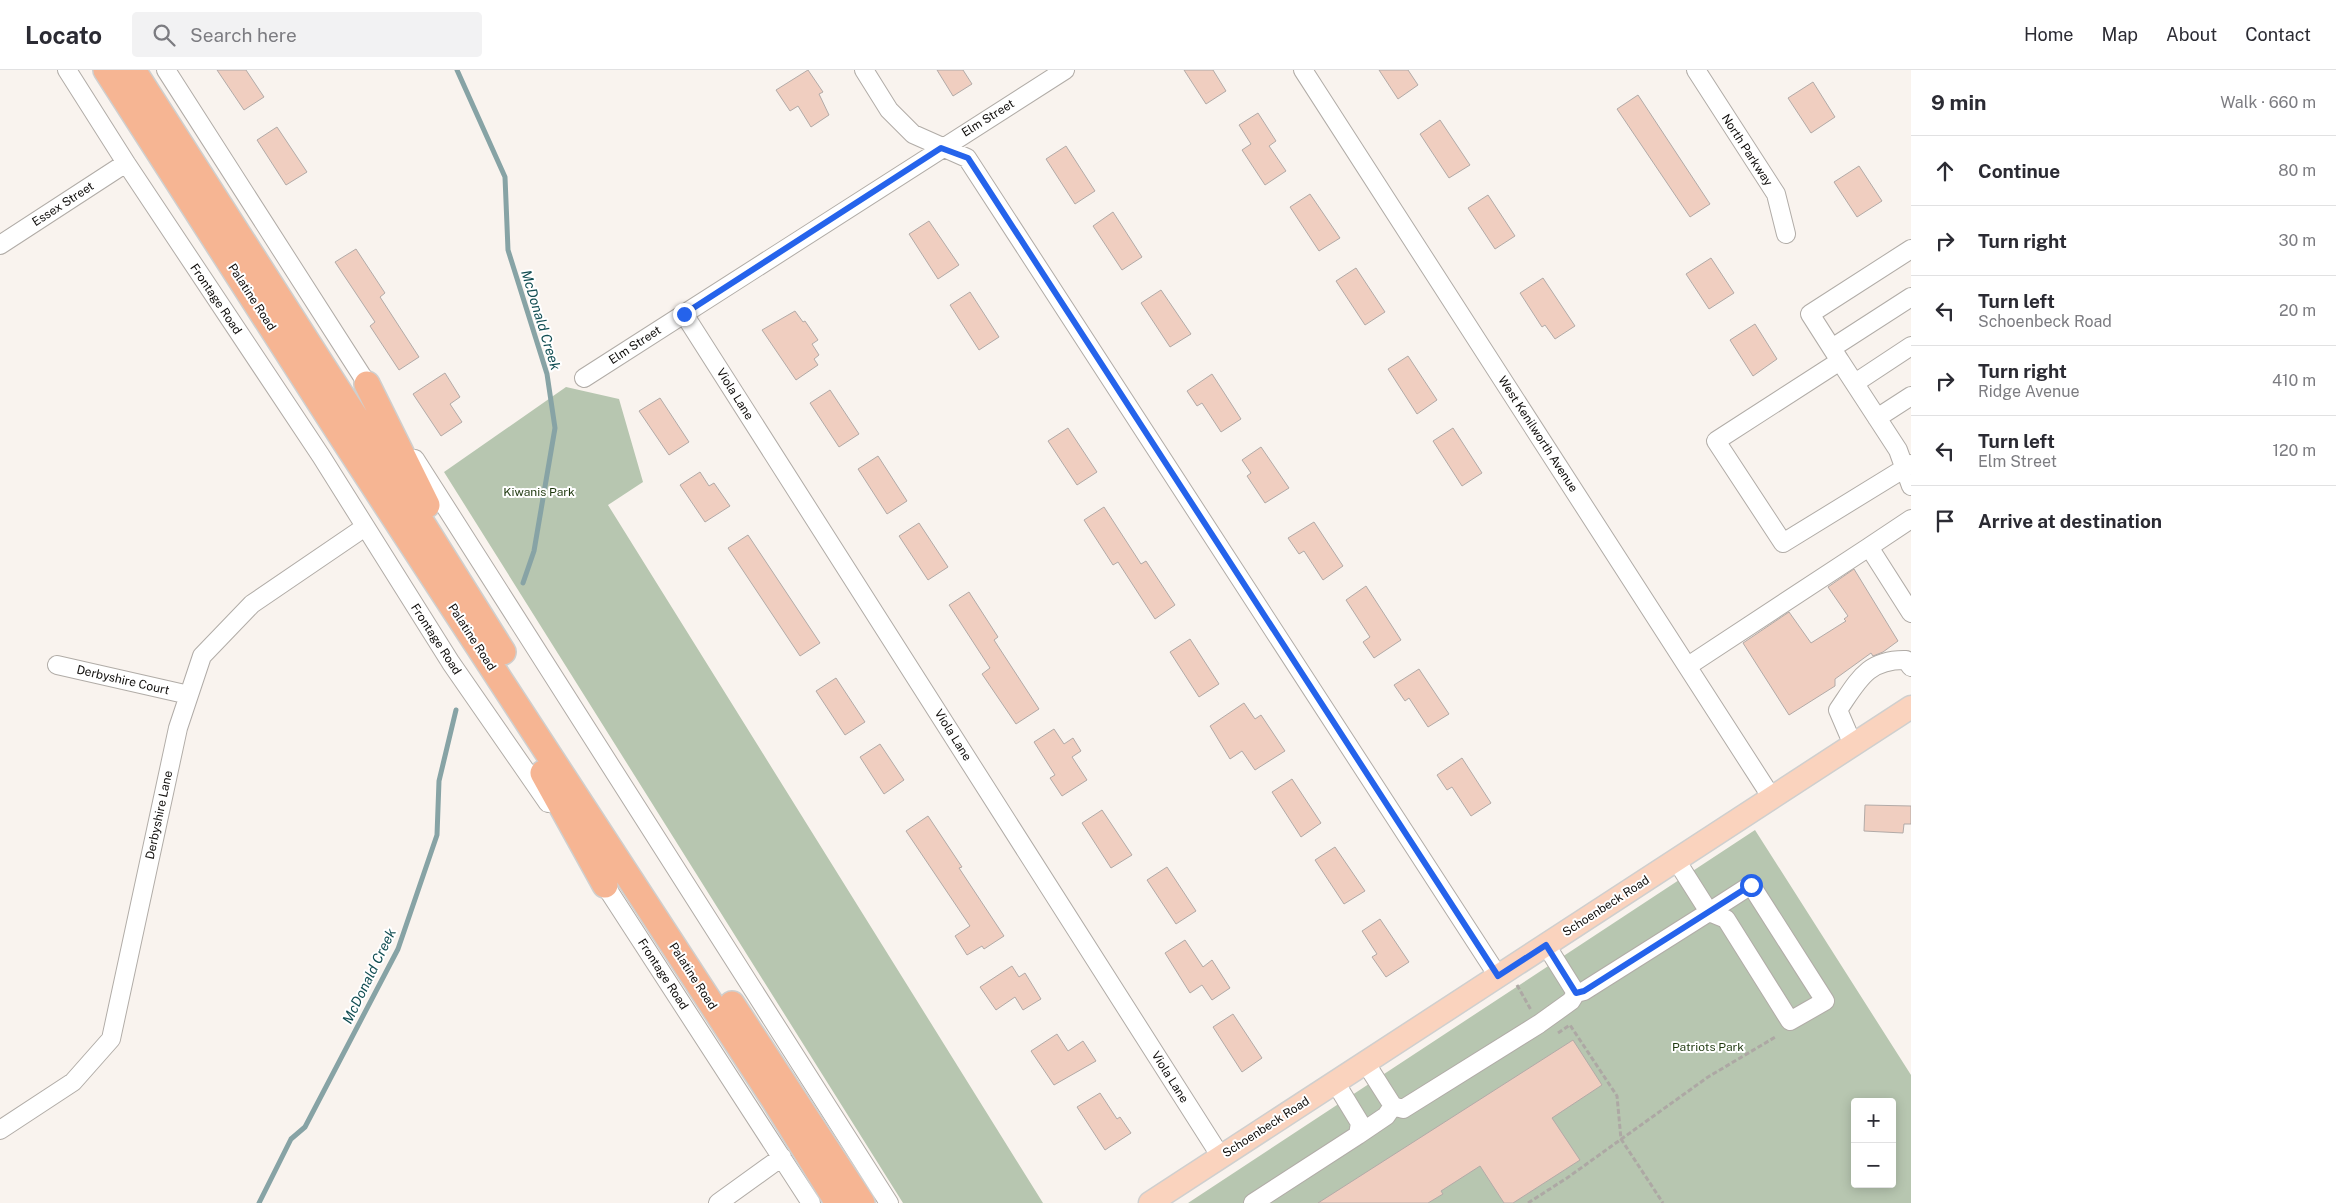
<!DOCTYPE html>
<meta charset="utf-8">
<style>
:root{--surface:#fff;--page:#f2f2f3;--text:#2b2b33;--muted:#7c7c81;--line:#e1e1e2}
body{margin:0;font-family:"Public Sans",sans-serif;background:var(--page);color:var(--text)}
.controls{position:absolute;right:15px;bottom:15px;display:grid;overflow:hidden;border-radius:5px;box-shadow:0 2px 12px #0003}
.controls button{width:45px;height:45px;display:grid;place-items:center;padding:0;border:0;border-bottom:1px solid var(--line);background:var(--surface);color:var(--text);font:25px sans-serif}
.stop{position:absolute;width:15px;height:15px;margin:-11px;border:4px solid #2563eb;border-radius:50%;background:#fff}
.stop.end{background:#2563eb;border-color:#fff;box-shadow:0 1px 5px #0008}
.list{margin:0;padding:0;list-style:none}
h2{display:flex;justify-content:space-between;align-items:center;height:65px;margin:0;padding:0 20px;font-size:21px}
h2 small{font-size:16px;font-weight:400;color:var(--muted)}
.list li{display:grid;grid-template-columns:32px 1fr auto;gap:15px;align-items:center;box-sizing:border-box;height:70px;padding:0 20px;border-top:1px solid var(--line)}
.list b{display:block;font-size:19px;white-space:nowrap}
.list p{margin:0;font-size:16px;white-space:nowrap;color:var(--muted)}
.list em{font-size:16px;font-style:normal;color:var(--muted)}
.icon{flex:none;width:28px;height:28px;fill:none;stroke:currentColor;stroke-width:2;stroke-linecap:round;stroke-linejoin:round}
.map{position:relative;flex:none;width:1911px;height:1133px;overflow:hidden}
header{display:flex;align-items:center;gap:30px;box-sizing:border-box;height:70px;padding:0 25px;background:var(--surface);border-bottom:1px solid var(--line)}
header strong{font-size:24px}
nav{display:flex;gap:28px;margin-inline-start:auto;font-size:18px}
.search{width:350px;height:45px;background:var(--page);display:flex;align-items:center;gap:12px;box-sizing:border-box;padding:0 18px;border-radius:5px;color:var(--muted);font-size:19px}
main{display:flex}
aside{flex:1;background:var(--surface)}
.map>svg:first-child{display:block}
.green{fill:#b7c6b0;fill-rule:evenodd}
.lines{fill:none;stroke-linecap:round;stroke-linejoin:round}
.stream{stroke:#87a3a5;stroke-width:5}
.building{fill:#f0cec0;stroke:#b2aaa7}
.minor-casing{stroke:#b1aca7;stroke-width:20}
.major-casing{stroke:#cfcfce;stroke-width:25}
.highway-casing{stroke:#cfcfce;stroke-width:28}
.path{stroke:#ada8a4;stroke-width:3;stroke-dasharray:5 2.5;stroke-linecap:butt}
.minor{stroke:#fff;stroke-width:18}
.major{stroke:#fad3be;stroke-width:22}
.highway{stroke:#f6b593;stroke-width:25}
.route{stroke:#2563eb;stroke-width:6}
.labels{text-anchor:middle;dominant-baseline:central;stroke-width:4;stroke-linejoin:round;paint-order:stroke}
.street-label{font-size:12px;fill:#0f0d0b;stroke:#fff}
.park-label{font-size:12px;fill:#1f390f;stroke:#fff}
.water-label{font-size:14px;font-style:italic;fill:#124e53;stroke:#fff}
</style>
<header>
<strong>Locato</strong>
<div class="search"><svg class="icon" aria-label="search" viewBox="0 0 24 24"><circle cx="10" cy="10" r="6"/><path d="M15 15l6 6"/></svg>Search here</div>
<nav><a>Home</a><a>Map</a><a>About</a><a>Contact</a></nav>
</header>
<main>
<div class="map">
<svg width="1911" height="1133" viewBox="0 0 1911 1133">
<rect width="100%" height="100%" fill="#f9f3ee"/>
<path class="green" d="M 566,317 L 619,329 L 643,412 L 608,435 L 1043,1133 L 903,1133 L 444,402 Z
M 1755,760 L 1911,1005 L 1911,1133 L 1188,1133 ZM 1855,1032 L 1892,1032 L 1892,1114 L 1855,1114 Z"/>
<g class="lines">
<path class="stream" d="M 457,0 L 505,107 L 508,180 L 547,304 L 555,358 L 534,481 L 523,513
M 259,1133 L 291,1069 L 305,1057 L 398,879 L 437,765 L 439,711 L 456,640"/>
</g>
<path class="building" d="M 217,0 L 246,0 L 264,27 L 244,40 Z
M 808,0 L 823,22 L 819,24 L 829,45 L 811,57 L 798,36 L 790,41 L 776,20 Z
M 937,0 L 963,0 L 972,14 L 953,26 Z
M 1184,0 L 1213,0 L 1226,21 L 1206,34 Z
M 1379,0 L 1408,0 L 1418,15 L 1398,29 Z
M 1813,12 L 1835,47 L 1811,63 L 1788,28 Z
M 1638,25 L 1710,134 L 1690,147 L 1617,39 Z
M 1258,43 L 1276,71 L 1269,76 L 1286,101 L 1265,115 L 1242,80 L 1251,74 L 1239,55 Z
M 1440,50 L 1470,95 L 1449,108 L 1420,64 Z
M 277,57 L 307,102 L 286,115 L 257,70 Z
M 1066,76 L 1095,121 L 1075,134 L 1046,89 Z
M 1859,96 L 1882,131 L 1857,147 L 1834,112 Z
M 1310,124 L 1340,168 L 1319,181 L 1290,137 Z
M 1488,125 L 1515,166 L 1495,179 L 1468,138 Z
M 1113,142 L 1142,187 L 1122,200 L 1093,156 Z
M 929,151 L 959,195 L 938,209 L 909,164 Z
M 356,179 L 385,223 L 380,227 L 419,287 L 399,300 L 370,256 L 375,252 L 335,192 Z
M 1711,188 L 1734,223 L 1709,239 L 1686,204 Z
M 1356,198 L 1385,242 L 1365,255 L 1336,211 Z
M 1543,208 L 1575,256 L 1555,269 L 1545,255 L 1542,257 L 1520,223 Z
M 1161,220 L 1191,264 L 1170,277 L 1141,233 Z
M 970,222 L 999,267 L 979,280 L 950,235 Z
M 795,241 L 803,252 L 805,251 L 818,270 L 812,274 L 819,285 L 814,289 L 818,295 L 796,310 L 762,260 Z
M 1755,254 L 1777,289 L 1753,306 L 1730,270 Z
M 1408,286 L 1437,330 L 1417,344 L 1388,299 Z
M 445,303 L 460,327 L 450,334 L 462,352 L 441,366 L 413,324 Z
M 1212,304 L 1241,349 L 1221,362 L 1202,333 L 1197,336 L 1187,321 Z
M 830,320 L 859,364 L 839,377 L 810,333 Z
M 660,328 L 689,372 L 669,385 L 639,341 Z
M 1068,358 L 1097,402 L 1077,415 L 1048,371 Z
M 1453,358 L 1482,403 L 1462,416 L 1433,371 Z
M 1261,377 L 1289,418 L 1265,433 L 1247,406 L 1251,403 L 1242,390 Z
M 878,386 L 907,431 L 887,444 L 858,399 Z
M 700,402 L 709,416 L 714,413 L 730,436 L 705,452 L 680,415 Z
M 1104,437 L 1141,494 L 1146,491 L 1175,535 L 1155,549 L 1118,492 L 1113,495 L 1084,450 Z
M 1314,452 L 1343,496 L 1323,510 L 1304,481 L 1299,484 L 1288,468 Z
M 919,453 L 948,497 L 928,510 L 899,466 Z
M 748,465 L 820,573 L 800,586 L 728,478 Z
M 1854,499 L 1898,571 L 1883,582 L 1873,586 L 1871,583 L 1835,609 L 1835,616 L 1789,645 L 1743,573 L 1789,542 L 1811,573 L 1846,551 L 1844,549 L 1848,546 L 1828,517 Z
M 1366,516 L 1401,570 L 1374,588 L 1363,572 L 1370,567 L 1346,530 Z
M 969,522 L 998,567 L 994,570 L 1039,639 L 1016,654 L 982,604 L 990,598 L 949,535 Z
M 1190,569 L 1219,614 L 1199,627 L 1170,582 Z
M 1419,599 L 1449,644 L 1428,657 L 1409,628 L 1405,631 L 1394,615 Z
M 836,608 L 865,652 L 845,665 L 816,621 Z
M 1244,633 L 1255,649 L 1261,645 L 1285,681 L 1255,700 L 1242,681 L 1230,689 L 1210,656 Z
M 1054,659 L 1064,674 L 1073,668 L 1081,681 L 1072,687 L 1087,710 L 1062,726 L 1050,708 L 1055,705 L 1034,672 Z
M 880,674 L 904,710 L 884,724 L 860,687 Z
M 1462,688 L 1491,733 L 1471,746 L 1452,717 L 1447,720 L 1437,705 Z
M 1292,709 L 1321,753 L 1301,767 L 1272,722 Z
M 1865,735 L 1911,736 L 1911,754 L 1904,754 L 1903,763 L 1864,761 Z
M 1102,740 L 1132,785 L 1111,798 L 1082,753 Z
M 928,746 L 962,797 L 959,798 L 1004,866 L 984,879 L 982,876 L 967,885 L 955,866 L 970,856 L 906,761 Z
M 1335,777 L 1365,821 L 1344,834 L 1315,790 Z
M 1167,797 L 1196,841 L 1176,854 L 1147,810 Z
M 1380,849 L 1409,892 L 1386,907 L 1372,887 L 1377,884 L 1362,861 Z
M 1185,870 L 1203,897 L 1212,890 L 1230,918 L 1212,930 L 1202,915 L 1190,923 L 1165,883 Z
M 1012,896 L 1019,907 L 1025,903 L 1041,929 L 1023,940 L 1015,927 L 996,940 L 980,917 Z
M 1233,944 L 1262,988 L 1242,1002 L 1213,957 Z
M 1057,964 L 1068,981 L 1083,971 L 1096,991 L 1054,1015 L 1031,981 Z
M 1573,970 L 1602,1015 L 1552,1048 L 1580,1090 L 1513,1133 L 1504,1133 L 1480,1096 L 1441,1121 L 1443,1124 L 1428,1133 L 1318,1133 Z
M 1100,1023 L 1117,1049 L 1120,1047 L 1131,1063 L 1105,1080 L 1077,1037 Z"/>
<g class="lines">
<g class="minor-casing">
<path id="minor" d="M 67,0 L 126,93 L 321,386 L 451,593 L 548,733
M 166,0 L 373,323
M 864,0 L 889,40 L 913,64 L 967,88 L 1498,906
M 1303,0 L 1772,728
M 1696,0 L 1776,124 L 1786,164
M 0,175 L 126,93
M 684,244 L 1221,1087
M 1832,278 L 1911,227
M 1840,291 L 1810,244 L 1911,179
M 584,308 L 1065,0
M 1855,313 L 1911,276
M 1877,348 L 1911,326
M 415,389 L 889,1133
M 1911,394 L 1905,398 L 1783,473 L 1716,371 L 1840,291 L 1898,380 L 1911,416
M 1911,449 L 1869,477 L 1911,543
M 57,595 L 189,625
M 1688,596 L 1869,477
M 1853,675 L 1838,640 C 1858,611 1867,589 1906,590 L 1911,597
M 599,806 L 811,1133
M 1751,815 L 1825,931 L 1790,951 L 1726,849 L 1709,842 Z
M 1576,923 L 1584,921 L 1709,842 L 1676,790
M 1365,992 L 1393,1036 L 1403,1039 L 1539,954 L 1571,931 L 1576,923 L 1546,875
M 0,1060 L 73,1012 L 111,969 L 178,658 L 202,586 L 252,534 L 365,457
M 1358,1065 L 1386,1046 L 1393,1036
M 718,1133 L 782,1087
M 1253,1133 L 1358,1065 L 1360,1053 L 1335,1012"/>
</g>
<g class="major-casing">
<path id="major" d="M 1150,1133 L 1911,637"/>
</g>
<g class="highway-casing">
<path id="highway" d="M 106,0 L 343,369 L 774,1030 L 838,1133
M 133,0 L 358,351 L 503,582
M 367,314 L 427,435
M 543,703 L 605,815
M 732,934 L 862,1133"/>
</g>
<path class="path" d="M 1517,915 L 1531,940
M 1558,963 L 1570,955 L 1617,1026 L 1621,1069 L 1663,1133
M 1528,1133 L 1567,1108 L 1708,1007 L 1777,966"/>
<use href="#minor" class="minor"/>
<use href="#major" class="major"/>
<use href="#highway" class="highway"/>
</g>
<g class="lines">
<path class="route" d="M 684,244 L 941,78 L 968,88 L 1498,906 L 1546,875 L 1576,923 L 1584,921 L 1751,815"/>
</g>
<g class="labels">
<g class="street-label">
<text transform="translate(988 48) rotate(-32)">Elm Street</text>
<text transform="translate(1747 80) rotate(57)">North Parkway</text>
<text transform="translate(63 134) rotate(-33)">Essex Street</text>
<text transform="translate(252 227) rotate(57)">Palatine Road</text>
<text transform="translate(216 229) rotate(56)">Frontage Road</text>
<text transform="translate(635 275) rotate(-33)">Elm Street</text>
<text transform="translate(735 324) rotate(58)">Viola Lane</text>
<text transform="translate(1538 364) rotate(57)">West Kenilworth Avenue</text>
<text transform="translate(472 567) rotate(57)">Palatine Road</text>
<text transform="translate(436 569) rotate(57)">Frontage Road</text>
<text transform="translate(123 610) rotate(13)">Derbyshire Court</text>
<text transform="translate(953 665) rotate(58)">Viola Lane</text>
<text transform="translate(159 745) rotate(-78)">Derbyshire Lane</text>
<text transform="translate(1606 836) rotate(-33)">Schoenbeck Road</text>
<text transform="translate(663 904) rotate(57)">Frontage Road</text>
<text transform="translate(693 906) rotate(57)">Palatine Road</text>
<text transform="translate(1170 1007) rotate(58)">Viola Lane</text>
<text transform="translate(1266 1057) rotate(-33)">Schoenbeck Road</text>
</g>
<g class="park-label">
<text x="539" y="422">Kiwanis Park</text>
<text x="1708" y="977">Patriots Park</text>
</g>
<g class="water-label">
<text transform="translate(541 250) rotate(73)">McDonald Creek</text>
<text transform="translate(369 906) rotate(-64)">McDonald Creek</text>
</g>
</g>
</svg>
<div class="controls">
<button>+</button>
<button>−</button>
</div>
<div class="stop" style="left:1751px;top:815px"></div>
<div class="stop end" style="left:684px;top:244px"></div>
</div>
<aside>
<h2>9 min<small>Walk · 660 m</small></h2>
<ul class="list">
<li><svg class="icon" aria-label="ahead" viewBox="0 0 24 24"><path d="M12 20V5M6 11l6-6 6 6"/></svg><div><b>Continue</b></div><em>80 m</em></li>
<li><svg class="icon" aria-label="right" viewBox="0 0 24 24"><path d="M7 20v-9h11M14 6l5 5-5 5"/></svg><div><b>Turn right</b></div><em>30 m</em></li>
<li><svg class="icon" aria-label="left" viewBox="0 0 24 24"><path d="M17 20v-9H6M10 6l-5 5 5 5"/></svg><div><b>Turn left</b><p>Schoenbeck Road</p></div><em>20 m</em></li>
<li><svg class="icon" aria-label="right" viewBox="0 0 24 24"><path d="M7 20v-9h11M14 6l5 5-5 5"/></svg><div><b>Turn right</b><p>Ridge Avenue</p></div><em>410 m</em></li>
<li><svg class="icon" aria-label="left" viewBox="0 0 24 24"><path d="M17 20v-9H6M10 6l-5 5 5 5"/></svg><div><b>Turn left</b><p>Elm Street</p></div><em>120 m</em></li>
<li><svg class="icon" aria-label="arrive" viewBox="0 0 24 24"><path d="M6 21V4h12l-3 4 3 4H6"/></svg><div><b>Arrive at destination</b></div></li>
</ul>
</aside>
</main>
